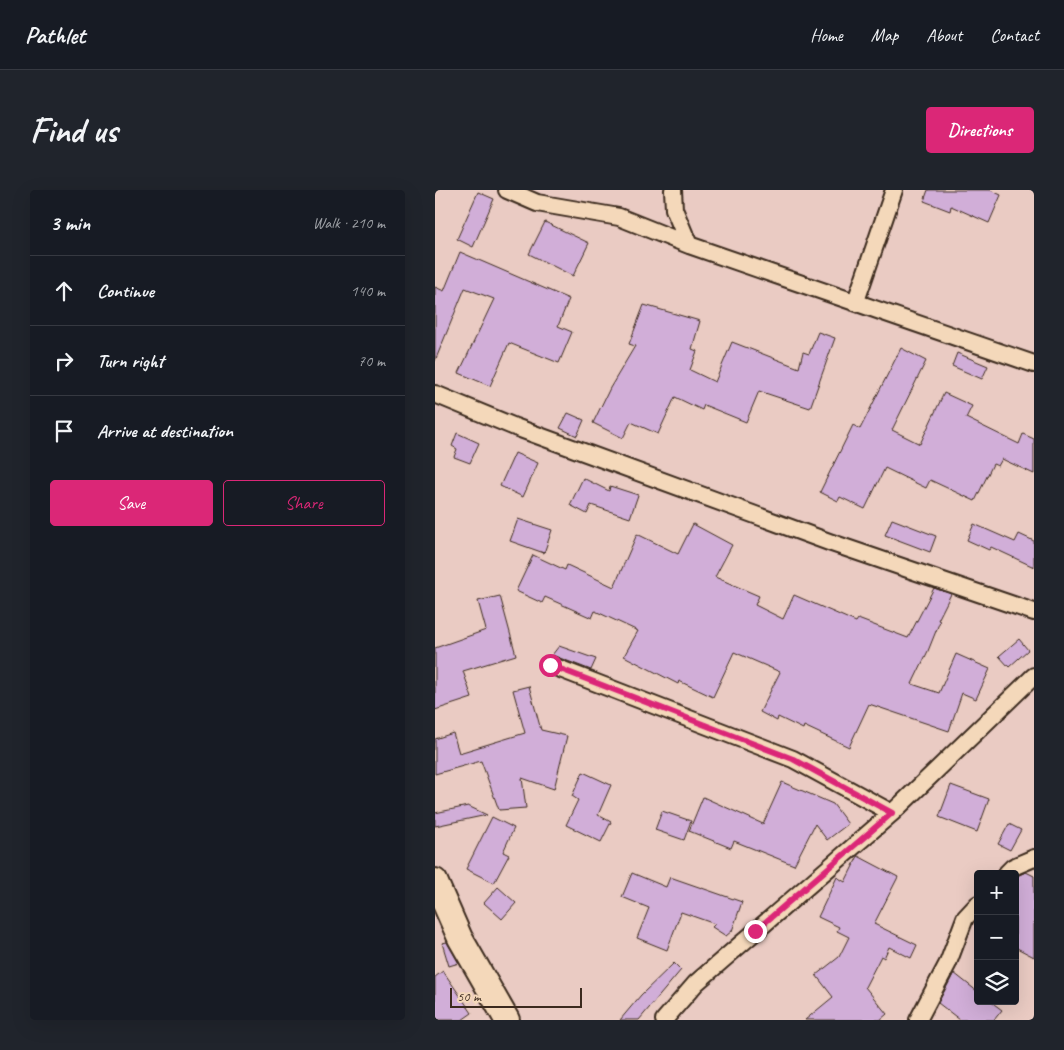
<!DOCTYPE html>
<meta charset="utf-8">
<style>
:root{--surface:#171b24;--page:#20242c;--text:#f1f3f6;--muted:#9ea1a6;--line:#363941;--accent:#db2777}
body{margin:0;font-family:Caveat,sans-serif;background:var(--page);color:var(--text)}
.controls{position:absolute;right:15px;bottom:15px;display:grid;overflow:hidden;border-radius:5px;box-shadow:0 5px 20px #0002}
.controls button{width:45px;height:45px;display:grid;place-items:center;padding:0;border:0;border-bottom:1px solid var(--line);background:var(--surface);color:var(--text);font:25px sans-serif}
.scale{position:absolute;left:15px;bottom:12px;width:132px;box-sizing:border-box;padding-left:5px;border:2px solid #3b2a1e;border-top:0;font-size:14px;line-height:18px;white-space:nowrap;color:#3b2a1e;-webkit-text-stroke:4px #f4d8ba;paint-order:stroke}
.stop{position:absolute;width:15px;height:15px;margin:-11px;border:4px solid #db2777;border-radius:50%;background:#fff}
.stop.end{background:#db2777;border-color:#fff;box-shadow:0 1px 5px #0008}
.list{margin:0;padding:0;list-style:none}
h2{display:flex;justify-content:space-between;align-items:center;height:65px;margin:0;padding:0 20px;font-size:21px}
h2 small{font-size:16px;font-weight:400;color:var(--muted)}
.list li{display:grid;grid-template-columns:32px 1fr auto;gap:15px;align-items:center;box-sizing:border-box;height:70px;padding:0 20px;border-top:1px solid var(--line)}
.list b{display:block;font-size:19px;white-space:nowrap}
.list em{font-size:16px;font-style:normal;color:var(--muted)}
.actions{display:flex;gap:10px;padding:15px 20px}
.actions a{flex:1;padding:11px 0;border:1px solid var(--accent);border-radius:5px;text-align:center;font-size:18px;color:var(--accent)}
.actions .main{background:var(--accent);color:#fff}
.icon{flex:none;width:28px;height:28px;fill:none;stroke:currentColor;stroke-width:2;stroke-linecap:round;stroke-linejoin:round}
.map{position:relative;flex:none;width:599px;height:830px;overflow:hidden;border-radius:5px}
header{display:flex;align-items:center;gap:30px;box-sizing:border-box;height:70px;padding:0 25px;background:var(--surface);border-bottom:1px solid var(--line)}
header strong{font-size:24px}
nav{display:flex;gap:28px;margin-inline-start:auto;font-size:18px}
.intro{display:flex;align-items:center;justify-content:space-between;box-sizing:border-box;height:120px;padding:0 30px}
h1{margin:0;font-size:35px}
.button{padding:12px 22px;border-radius:5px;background:var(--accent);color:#fff;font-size:18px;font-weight:700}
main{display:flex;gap:30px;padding:0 30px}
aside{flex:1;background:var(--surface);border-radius:5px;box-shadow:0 5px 20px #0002}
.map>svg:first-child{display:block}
.building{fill:#d1aed8;stroke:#3b2a1e}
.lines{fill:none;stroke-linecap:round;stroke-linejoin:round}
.street-casing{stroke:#3b2a1e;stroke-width:20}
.secondary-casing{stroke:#3b2a1e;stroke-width:28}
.street{stroke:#f4d8ba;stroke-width:16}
.secondary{stroke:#f4d8ba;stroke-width:24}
.route{stroke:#db2777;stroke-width:6}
</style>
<header>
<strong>Pathlet</strong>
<nav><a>Home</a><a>Map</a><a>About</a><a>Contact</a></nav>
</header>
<div class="intro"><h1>Find us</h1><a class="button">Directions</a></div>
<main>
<aside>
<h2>3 min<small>Walk · 210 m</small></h2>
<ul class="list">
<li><svg class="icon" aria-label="ahead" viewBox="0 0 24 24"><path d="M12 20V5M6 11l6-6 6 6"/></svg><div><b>Continue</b></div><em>140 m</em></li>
<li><svg class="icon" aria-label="right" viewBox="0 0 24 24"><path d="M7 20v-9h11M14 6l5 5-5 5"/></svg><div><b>Turn right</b></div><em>70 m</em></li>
<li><svg class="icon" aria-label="arrive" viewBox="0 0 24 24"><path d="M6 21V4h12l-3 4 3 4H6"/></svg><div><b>Arrive at destination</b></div></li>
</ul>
<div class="actions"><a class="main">Save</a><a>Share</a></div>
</aside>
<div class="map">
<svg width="599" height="830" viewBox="0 0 599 830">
<rect width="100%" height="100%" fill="#eacbc3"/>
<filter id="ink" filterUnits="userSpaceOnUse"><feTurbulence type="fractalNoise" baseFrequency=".02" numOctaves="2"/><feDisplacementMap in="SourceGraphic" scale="10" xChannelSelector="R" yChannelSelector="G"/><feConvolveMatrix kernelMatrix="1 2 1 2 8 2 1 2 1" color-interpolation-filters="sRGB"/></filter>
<g filter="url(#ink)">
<path class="building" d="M 493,0 L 555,0 L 566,5 L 554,33 L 516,16 L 515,21 L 489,11 Z
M 43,2 L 59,9 L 38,57 L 22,49 Z
M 110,32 L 154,53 L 138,86 L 94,64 Z
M 25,62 L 134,109 L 123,136 L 137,142 L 124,173 L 74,153 L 55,196 L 24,183 L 59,109 L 30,98 L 0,171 L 0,97 L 9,101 Z
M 209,115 L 265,131 L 257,159 L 262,161 L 255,180 L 280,192 L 297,152 L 364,178 L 368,162 L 374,164 L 383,142 L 400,148 L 375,218 L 324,201 L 311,232 L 269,215 L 267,220 L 240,207 L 223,244 L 196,232 L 188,248 L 158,233 L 175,198 L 200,156 L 194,154 Z
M 466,158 L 491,171 L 457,240 L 485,254 L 509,203 L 537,216 L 531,228 L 584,254 L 588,244 L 599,249 L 599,284 L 567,269 L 563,276 L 558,274 L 540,311 L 495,290 L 491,298 L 450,278 L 430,319 L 405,307 L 403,311 L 385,302 L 418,235 L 425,239 Z
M 522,163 L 553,176 L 547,189 L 517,176 Z
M 133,223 L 149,230 L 142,246 L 125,238 Z
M 22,243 L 44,253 L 35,273 L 19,267 L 22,259 L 17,256 Z
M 80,263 L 103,273 L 88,307 L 65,296 Z
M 148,288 L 174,301 L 175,296 L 203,305 L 195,328 L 156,315 L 152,324 L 135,315 Z
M 83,329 L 117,340 L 109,363 L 75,351 Z
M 457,329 L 501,346 L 495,362 L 450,345 Z
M 258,334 L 297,355 L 280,387 L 324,406 L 320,415 L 348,429 L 359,405 L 421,432 L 423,429 L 473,448 L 499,398 L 516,404 L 503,430 L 505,431 L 493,461 L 477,494 L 504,503 L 521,464 L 555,479 L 541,509 L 527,503 L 514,541 L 434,514 L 414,557 L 369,536 L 368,539 L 343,527 L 342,531 L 325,522 L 345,482 L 299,462 L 278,507 L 244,491 L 243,494 L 189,466 L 203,441 L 160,421 L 157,428 L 110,407 L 107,413 L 81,401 L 98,365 L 130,380 L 132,375 L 179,397 L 202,344 L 243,364 Z
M 539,334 L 580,352 L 584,344 L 599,351 L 599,377 L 556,357 L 554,360 L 532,350 Z
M 65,406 L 81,465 L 28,481 L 37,508 L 0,520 L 0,458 L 51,440 L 43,411 Z
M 584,449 L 593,460 L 574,477 L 564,466 Z
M 124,456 L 161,469 L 156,480 L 117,465 Z
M 94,496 L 106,540 L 132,546 L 119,599 L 87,588 L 91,618 L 64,620 L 46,571 L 0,584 L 0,549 L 18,543 L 24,563 L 90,543 L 78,500 Z
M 148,582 L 176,595 L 163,625 L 176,632 L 166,652 L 131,635 L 143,610 L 137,606 Z
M 347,592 L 398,614 L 413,634 L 392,650 L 380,634 L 359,675 L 299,651 L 296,658 L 254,641 L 268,607 L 328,634 Z
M 516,595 L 554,609 L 542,642 L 504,627 Z
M 33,616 L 52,625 L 0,636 L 0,623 Z
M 227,621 L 256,631 L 249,650 L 220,640 Z
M 57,627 L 79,638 L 68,662 L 74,665 L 59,693 L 31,679 Z
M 574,634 L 586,640 L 575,660 L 563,654 Z
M 423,666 L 463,687 L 439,734 L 482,755 L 476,768 L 454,757 L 449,768 L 446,766 L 430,797 L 452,824 L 445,830 L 370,830 L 398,807 L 381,785 L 404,767 L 414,747 L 402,741 L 404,737 L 383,727 L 402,687 L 410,692 Z
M 591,682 L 599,686 L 599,767 L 580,757 L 580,690 L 584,685 Z
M 197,683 L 231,697 L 235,687 L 307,712 L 297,741 L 291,746 L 277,737 L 280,734 L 246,722 L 232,760 L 202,748 L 214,718 L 187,707 Z
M 63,697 L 81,713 L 67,729 L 49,713 Z
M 12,752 L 24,773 L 14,776 L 7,753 Z
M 239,773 L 246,780 L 204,830 L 185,830 L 206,805 Z
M 8,781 L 37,823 L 27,830 L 0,830 L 0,787 Z
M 519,783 L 543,802 L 543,811 L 555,811 L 567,820 L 559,830 L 525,830 L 503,813 Z"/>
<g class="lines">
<g class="street-casing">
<path id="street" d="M 72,0 L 102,13 L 184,27 L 254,55 L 599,174
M 238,0 L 239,19 L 254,55
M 421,111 L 459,0
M 0,204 L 80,237 L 394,352 L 599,422
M 115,475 L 358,569 L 457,623
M 571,684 L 578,677 L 599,668
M 229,830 L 261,793 L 457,623 L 599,486
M 483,830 L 513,773 L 530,728 L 543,714"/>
</g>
<g class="secondary-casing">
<path id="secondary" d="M 0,691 L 25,748 L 72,830"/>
</g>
<use href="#street" class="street"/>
<use href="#secondary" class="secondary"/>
</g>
</g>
<g class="lines" filter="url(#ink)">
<path class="route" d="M 115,475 L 358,569 L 457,623 L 320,741"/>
</g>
</svg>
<div class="controls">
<button>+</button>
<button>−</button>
<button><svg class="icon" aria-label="layers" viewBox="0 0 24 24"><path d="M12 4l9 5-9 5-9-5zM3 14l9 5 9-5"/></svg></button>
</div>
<div class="scale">50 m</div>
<div class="stop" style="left:115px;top:475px"></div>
<div class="stop end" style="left:320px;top:741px"></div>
</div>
</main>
